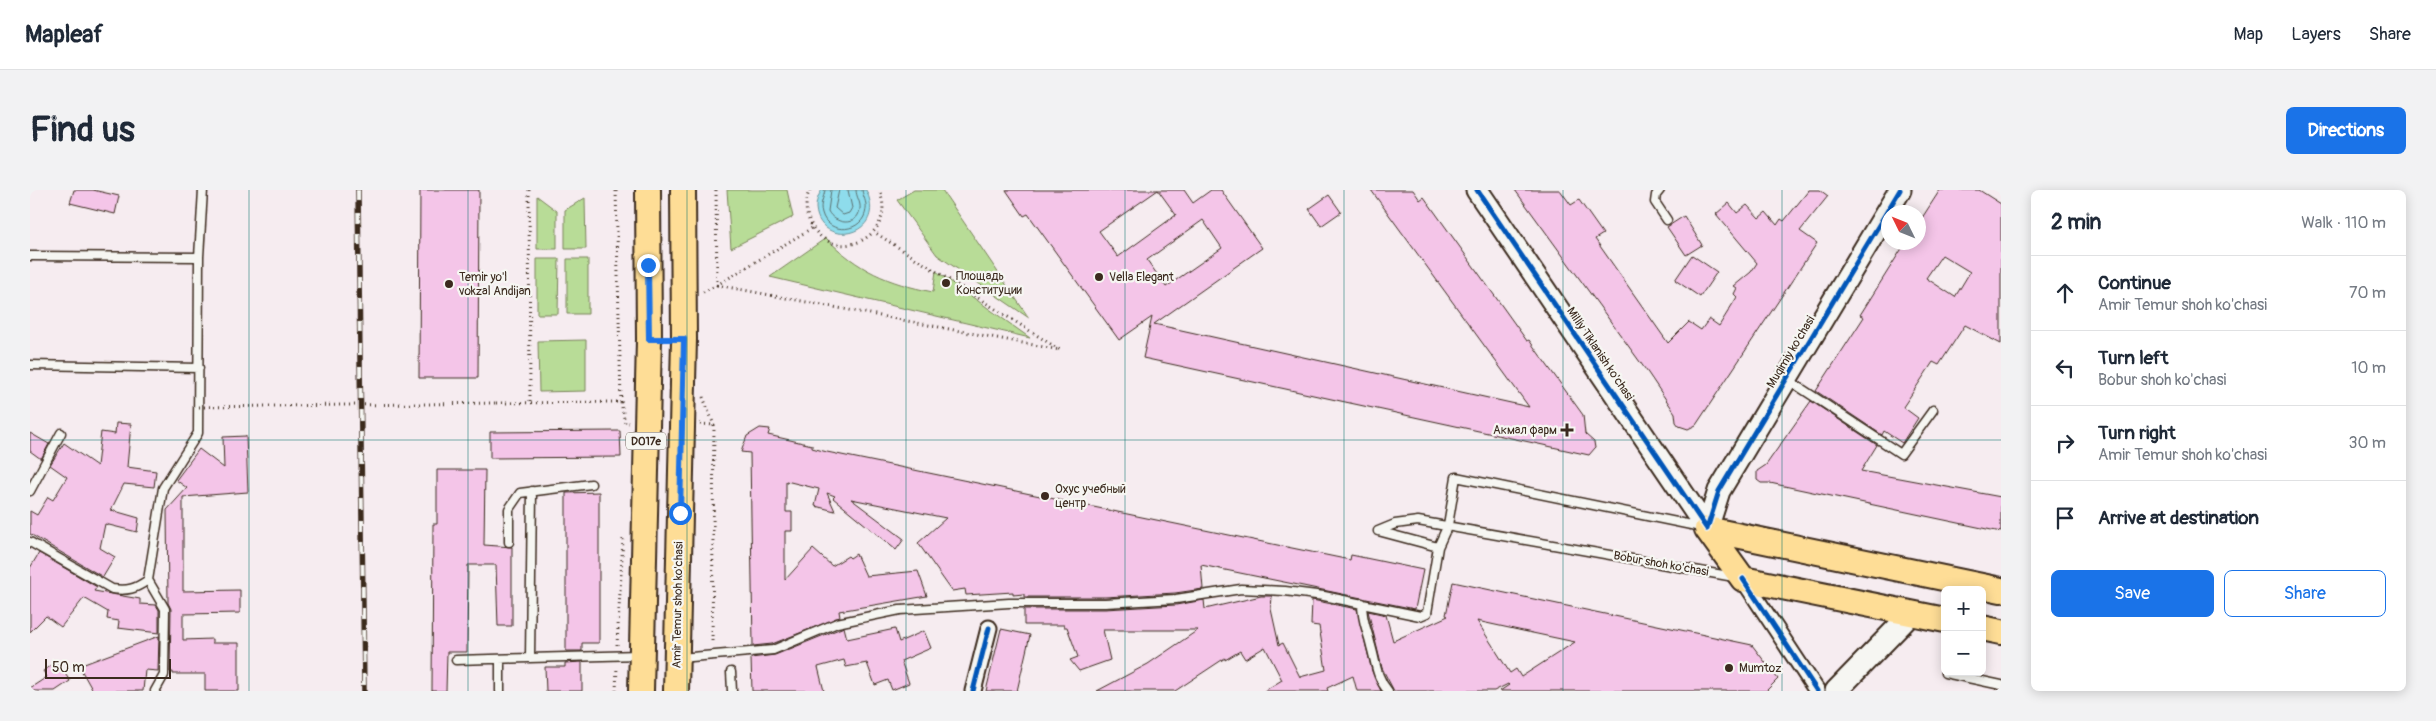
<!DOCTYPE html>
<meta charset="utf-8">
<style>
:root{--surface:#fff;--page:#f2f2f3;--text:#1f2937;--muted:#747a83;--line:#e0e1e3;--accent:#1a73e8}
body{margin:0;font-family:Pangolin,sans-serif;background:var(--page);color:var(--text)}
.controls{position:absolute;right:15px;bottom:15px;display:grid;overflow:hidden;border-radius:8px;box-shadow:0 2px 12px #0003}
.controls button{width:45px;height:45px;display:grid;place-items:center;padding:0;border:0;border-bottom:1px solid var(--line);background:var(--surface);color:var(--text);font:25px sans-serif}
.compass{position:absolute;left:1851px;top:15px;width:45px;height:45px;border-radius:50%;background:var(--surface);box-shadow:0 2px 12px #0003;rotate:313deg}
.scale{position:absolute;left:15px;bottom:12px;width:126px;box-sizing:border-box;padding-left:5px;border:2px solid #3b2a1e;border-top:0;font-size:14px;line-height:18px;white-space:nowrap;color:#3b2a1e;-webkit-text-stroke:4px #f6f6f2;paint-order:stroke}
.stop{position:absolute;width:15px;height:15px;margin:-11px;border:4px solid #1a73e8;border-radius:50%;background:#fff}
.stop.end{background:#1a73e8;border-color:#fff;box-shadow:0 1px 5px #0008}
.list{margin:0;padding:0;list-style:none}
h2{display:flex;justify-content:space-between;align-items:center;height:65px;margin:0;padding:0 20px;font-size:21px}
h2 small{font-size:16px;font-weight:400;color:var(--muted)}
.list li{display:grid;grid-template-columns:32px 1fr auto;gap:15px;align-items:center;box-sizing:border-box;height:75px;padding:0 20px;border-top:1px solid var(--line)}
.list b{display:block;font-size:19px;white-space:nowrap}
.list p{margin:0;font-size:16px;white-space:nowrap;color:var(--muted)}
.list em{font-size:16px;font-style:normal;color:var(--muted)}
.actions{display:flex;gap:10px;padding:15px 20px}
.actions a{flex:1;padding:11px 0;border:1px solid var(--accent);border-radius:8px;text-align:center;font-size:18px;color:var(--accent)}
.actions .main{background:var(--accent);color:#fff}
.icon{flex:none;width:28px;height:28px;fill:none;stroke:currentColor;stroke-width:2;stroke-linecap:round;stroke-linejoin:round}
.map{position:relative;flex:none;width:1971px;height:501px;overflow:hidden;border-radius:8px}
header{display:flex;align-items:center;gap:30px;box-sizing:border-box;height:70px;padding:0 25px;background:var(--surface);border-bottom:1px solid var(--line)}
header strong{font-size:24px}
nav{display:flex;gap:28px;margin-inline-start:auto;font-size:18px}
.intro{display:flex;align-items:center;justify-content:space-between;box-sizing:border-box;height:120px;padding:0 30px}
h1{margin:0;font-size:35px}
.button{padding:12px 22px;border-radius:8px;background:var(--accent);color:#fff;font-size:18px;font-weight:700}
main{display:flex;gap:30px;padding:0 30px}
aside{flex:1;background:var(--surface);border-radius:8px;box-shadow:0 2px 12px #0003}
.map>svg:first-child{display:block}
.green{fill:#b8dc97;stroke:#7a835a}
.water{fill:#8edcec;stroke:#6d959a}
.lines{fill:none;stroke-linecap:round;stroke-linejoin:round}
.shore{stroke:#5c7170;stroke-width:1}
.building{fill:#f4c5e8;stroke:#3b2a1e;fill-rule:evenodd}
.lane-casing{stroke:#3b2a1e;stroke-width:11}
.street-casing{stroke:#3b2a1e;stroke-width:19}
.secondary-casing{stroke:#3b2a1e;stroke-width:25}
.primary-casing{stroke:#3b2a1e;stroke-width:28}
.path{stroke:#3b2a1e;stroke-width:3;stroke-dasharray:1 4;stroke-linecap:butt}
.lane{stroke:#f6f6f2;stroke-width:8}
.street{stroke:#f6f6f2;stroke-width:15}
.secondary{stroke:#f6f6f2;stroke-width:21}
.primary{stroke:#fedd96;stroke-width:24}
.rail-casing{stroke:#3b2a1e;stroke-width:5.5}
.rail{stroke:#f6f6f2;stroke-width:4;stroke-dasharray:11;stroke-linecap:butt}
.path-bridge{stroke:#3b2a1e;stroke-width:3;stroke-dasharray:1 4;stroke-linecap:butt}
.cycleway-casing{stroke:#f6f6f2;stroke-width:8}
.cycleway{stroke:#0057b8;stroke-width:5}
.route{stroke:#1a73e8;stroke-width:6}
.grid{fill:none;stroke:#0f766e;stroke-width:1;stroke-opacity:0.55}
.poi-dot{fill:#3b2a1e;stroke:#f6f6f2;stroke-width:2}
.labels{text-anchor:middle;dominant-baseline:central;stroke-width:4.5;stroke-linejoin:round;paint-order:stroke}
.shield{fill:#f6f6f2;stroke:#73675e;stroke-width:1}
.shield-label{font-size:11px;font-weight:bold;fill:#3b2a1e}
.poi-label{font-size:12px;fill:#3b2a1e;stroke:#f6f6f2;text-anchor:start}
.street-label{font-size:12px;fill:#3b2a1e;stroke:#f6f6f2}
</style>
<header>
<strong>Mapleaf</strong>
<nav><a>Map</a><a>Layers</a><a>Share</a></nav>
</header>
<div class="intro"><h1>Find us</h1><a class="button">Directions</a></div>
<main>
<div class="map">
<svg width="1971" height="501" viewBox="0 0 1971 501">
<rect width="100%" height="100%" fill="#f6ecf0"/>
<filter id="ink" filterUnits="userSpaceOnUse"><feTurbulence type="fractalNoise" baseFrequency=".02" numOctaves="2"/><feDisplacementMap in="SourceGraphic" scale="10" xChannelSelector="R" yChannelSelector="G"/><feConvolveMatrix kernelMatrix="1 2 1 2 8 2 1 2 1" color-interpolation-filters="sRGB"/></filter>
<g filter="url(#ink)">
<path class="green" d="M 697,0 L 757,0 L 763,27 L 701,58 Z
M 884,0 L 912,0 L 999,128 L 907,65 L 867,10 Z
M 507,6 L 527,21 L 527,59 L 507,59 Z
M 555,8 L 556,59 L 535,59 L 535,20 Z
M 796,48 C 828,80 857,93 903,102 L 906,81 L 1000,148 L 740,87 Z
M 507,69 L 529,69 L 528,124 L 507,124 Z
M 537,69 L 558,69 L 558,124 L 537,124 Z
M 556,150 L 556,201 L 509,202 L 508,151 Z"/>
<path class="water" d="M 792,0 L 836,0 C 859,47 789,60 786,18 C 786,12 788,5 792,0 Z"/>
<g class="lines">
<path class="shore" d="M 795,0 C 794,8 789,14 792,23 C 798,46 834,43 836,19 C 837,12 833,7 832,0
M 801,0 L 798,21 C 804,34 827,38 830,19 C 831,12 826,7 826,0
M 809,0 L 805,18 L 813,25 L 819,23 L 822,18 L 818,0"/>
</g>
<path class="building" d="M 44,0 L 63,0 L 89,6 L 85,24 L 40,13 Z
M 390,0 L 449,0 L 448,188 L 389,188 Z
M 976,0 L 1128,0 L 1069,41 L 1088,67 L 1146,25 L 1128,0 L 1154,0 L 1163,13 L 1181,0 L 1191,0 L 1232,58 L 1124,134 L 1499,217 L 1341,0 L 1383,0 L 1390,10 L 1394,7 L 1497,151 L 1499,150 L 1553,225 L 1555,244 L 1564,252 L 1565,258 L 1559,265 L 1113,168 L 1122,127 L 1089,150 L 998,24 L 994,26 ZM 1173,30 L 1192,58 L 1136,97 L 1117,70 Z
M 1485,0 L 1530,0 L 1541,15 L 1549,10 L 1573,44 L 1565,49 L 1638,153 L 1659,132 L 1671,140 L 1679,129 L 1689,136 L 1707,107 L 1704,104 L 1707,98 L 1704,96 L 1721,82 L 1727,73 L 1686,24 L 1699,13 L 1707,23 L 1717,15 L 1729,28 L 1736,22 L 1747,35 L 1751,29 L 1754,31 L 1779,0 L 1790,0 L 1798,6 L 1770,41 L 1787,53 L 1666,235 L 1658,239 L 1649,236 L 1646,232 L 1645,223 L 1618,183 Z
M 1910,0 L 1949,0 L 1971,14 L 1971,154 L 1935,135 L 1909,175 L 1903,172 L 1873,217 L 1888,228 L 1872,253 L 1854,241 L 1852,245 L 1786,201 L 1834,127 L 1830,125 L 1876,52 L 1888,52 L 1888,34 ZM 1912,65 L 1940,82 L 1925,107 L 1896,88 Z
M 1299,5 L 1311,22 L 1291,36 L 1279,19 Z
M 1654,26 L 1672,55 L 1656,65 L 1637,37 Z
M 1662,65 L 1687,82 L 1670,107 L 1645,90 Z
M 1781,211 L 1847,255 L 1831,281 L 1971,307 L 1971,342 L 1740,293 L 1731,293 L 1727,290 L 1727,281 L 1736,275 Z
M 86,233 L 101,234 L 97,277 L 126,281 L 124,297 L 94,294 L 81,320 L 109,328 L 107,342 L 75,334 L 70,358 L 85,367 L 73,387 L 0,344 L 0,321 L 7,325 L 18,307 L 23,310 L 37,287 L 20,275 L 34,253 L 67,276 L 71,242 L 85,244 Z
M 730,238 L 740,239 L 738,245 L 782,255 L 782,258 L 797,262 L 1320,370 L 1321,365 L 1393,380 L 1385,419 L 1171,375 L 1173,399 L 1145,403 L 1075,407 L 994,407 L 994,404 L 983,405 L 983,402 L 936,405 L 935,399 L 922,401 L 888,353 L 916,328 L 821,309 L 874,349 L 866,360 L 803,308 L 805,306 L 797,303 L 805,321 L 785,316 L 789,299 L 756,291 L 756,322 L 762,322 L 762,341 L 755,341 L 755,390 L 783,359 L 802,376 L 818,366 L 820,368 L 826,364 L 836,386 L 888,381 L 897,406 L 809,421 L 810,427 L 742,454 L 723,456 L 720,263 L 711,262 L 717,246 Z
M 590,241 L 591,267 L 460,268 L 460,242 Z
M 0,243 L 19,254 L 11,269 L 0,261 Z
M 216,246 L 218,302 L 153,307 L 153,401 L 210,400 L 210,423 L 153,424 L 153,450 L 182,449 L 182,453 L 209,453 L 209,501 L 175,501 L 175,484 L 143,484 L 143,482 L 140,482 L 141,419 L 138,413 L 137,320 L 157,298 L 146,290 L 169,259 L 194,278 L 193,247 Z
M 407,280 L 455,280 L 454,355 L 482,357 L 482,436 L 468,436 L 466,375 L 438,375 L 437,462 L 417,462 L 416,501 L 402,501 L 403,334 L 407,334 Z
M 569,302 L 569,453 L 552,453 L 552,461 L 536,461 L 536,303 Z
M 9,363 L 67,397 L 64,401 L 110,409 L 110,414 L 126,415 L 129,420 L 129,443 L 88,438 L 89,431 L 77,429 L 78,422 L 54,408 L 31,437 L 16,426 L 0,442 L 0,378 Z
M 1423,392 L 1722,455 L 1748,489 L 1736,501 L 1470,501 L 1479,495 L 1478,494 L 1464,501 L 1364,501 L 1352,478 L 1338,421 L 1356,425 L 1363,451 L 1418,426 L 1416,425 ZM 1447,431 L 1493,441 L 1545,452 L 1491,487 L 1486,479 L 1480,483 Z
M 1231,406 L 1242,406 L 1241,419 L 1249,455 L 1253,453 L 1270,487 L 1296,480 L 1289,436 L 1281,435 L 1282,410 L 1327,419 L 1342,481 L 1351,501 L 1327,501 L 1323,486 L 1297,498 L 1298,501 L 1234,501 L 1252,490 L 1235,457 L 1215,469 L 1210,461 L 1195,470 L 1195,468 L 1145,501 L 1067,501 L 1118,474 L 1168,440 L 1073,440 L 1080,470 L 1049,481 L 1040,470 L 1048,467 L 1037,437 L 1034,437 L 1034,435 L 994,435 L 994,419 L 1075,419 L 1146,415 L 1174,410 L 1175,419 Z
M 814,437 L 817,449 L 865,439 L 869,452 L 894,441 L 901,458 L 871,471 L 879,493 L 862,500 L 858,490 L 845,495 L 837,473 L 816,477 L 814,470 L 788,477 L 794,501 L 722,501 L 721,468 L 745,465 Z
M 971,439 L 1000,445 L 987,501 L 956,501 Z
M 129,446 L 128,481 L 115,480 L 113,501 L 63,501 L 49,476 Z
M 27,472 L 40,491 L 25,501 L 0,501 L 0,498 L 17,487 L 13,481 Z
M 552,472 L 552,501 L 516,501 L 515,477 L 535,477 L 535,473 Z"/>
<g class="lines">
<g class="lane-casing">
<path id="lane" d="M 1630,0 L 1626,5 L 1625,12 L 1637,30
M 0,66 L 169,67
M 0,175 L 169,178
M 1757,189 L 1871,264 L 1903,220
M 0,301 L 31,243
M 1348,341 L 1408,357 L 1418,335 L 1426,287 L 1671,337
M 1348,341 L 1365,334 L 1388,331 L 1704,387
M 0,352 L 82,399 C 98,401 105,399 118,390 L 133,298 L 168,243 L 169,67 L 173,0
M 479,352 L 479,319 L 490,303 L 561,294
M 118,390 L 135,419 L 134,485 L 125,501
M 1332,413 C 1332,433 1337,438 1341,456 C 1346,473 1346,487 1358,501
M 500,468 L 502,301
M 650,468 L 743,460 L 807,433 L 870,420 L 979,413 L 1075,413 L 1146,409 L 1211,399 L 1255,401 L 1294,406 L 1390,426 L 1397,423 L 1408,357
M 470,469 L 470,501
M 426,470 L 609,465
M 701,482 L 702,501
M 1915,483 L 1971,495"/>
</g>
<g class="street-casing">
<path id="street" d="M 1713,389 L 1787,501
M 943,501 L 959,438"/>
</g>
<g class="secondary-casing">
<path id="secondary" d="M 1447,0 L 1677,339
M 1677,339 L 1689,301 L 1870,0
M 1806,501 L 1882,423"/>
</g>
<g class="primary-casing">
<path id="primary" d="M 1677,339 L 1971,400
M 1677,339 L 1713,389 L 1915,430
M 1952,438 L 1971,442
M 611,501 L 619,149 L 618,0
M 646,501 L 654,149 L 653,0"/>
</g>
<path class="path" d="M 499,0 L 500,211
M 686,0 L 687,95 L 1030,160 L 844,42
M 780,0 C 775,9 775,21 779,30 C 800,79 870,48 849,0
M 673,102 L 687,95 L 782,38
M 673,207 L 684,235 L 682,454
M 591,212 L 595,233 L 599,233
M 466,213 L 591,212 L 586,0
M 670,234 L 684,235
M 587,455 L 593,349
M 586,501 L 587,476"/>
<use href="#lane" class="lane"/>
<use href="#street" class="street"/>
<use href="#secondary" class="secondary"/>
<use href="#primary" class="primary"/>
<g class="rail-casing">
<path id="rail" d="M 328,0 L 334,501"/>
</g>
<use href="#rail" class="rail"/>
<path class="path-bridge" d="M 169,217 L 466,213"/>
<g class="cycleway-casing">
<path id="cycleway" d="M 1447,0 L 1677,339
M 1677,339 L 1689,301 L 1870,0
M 1713,389 L 1787,501
M 943,501 L 959,438"/>
</g>
<use href="#cycleway" class="cycleway"/>
</g>
</g>
<g class="lines" filter="url(#ink)">
<path class="route" d="M 618,75 L 619,149 L 654,149 L 650,323"/>
</g>
<path class="grid" d="M 219,0 L 219,501M 438,0 L 438,501M 657,0 L 657,501M 876,0 L 876,501M 1095,0 L 1095,501M 1314,0 L 1314,501M 1533,0 L 1533,501M 1752,0 L 1752,501M 0,250 L 1971,250"/>
<g class="poi-dot">
<circle cx="1069" cy="87" r="5"/>
<circle cx="916" cy="93" r="5"/>
<circle cx="419" cy="94" r="5"/>
<path d="M1534.5 232.5h5v5h5v5h-5v5h-5v-5h-5v-5h5z"/>
<circle cx="1015" cy="306" r="5"/>
<circle cx="1699" cy="478" r="5"/>
</g>
<g class="labels">
<rect class="shield" x="596" y="242.5" width="40" height="17" rx="4"/>
<g class="shield-label">
<text x="616" y="251">D017e</text>
</g>
<g class="poi-label">
<text x="926" y="86">Площадь<tspan x="926" dy="14">Конституции</tspan></text>
<text x="429" y="87">Temir yo'l<tspan x="429" dy="14">vokzal Andijan</tspan></text>
<text x="1079" y="87">Vella Elegant</text>
<text x="1527" y="240" text-anchor="end">Акмал фарм</text>
<text x="1025" y="299">Охус учебный<tspan x="1025" dy="14">центр</tspan></text>
<text x="1709" y="478">Mumtoz</text>
</g>
<g class="street-label">
<text transform="translate(1761 162) rotate(-59)">Muqimiy ko'chasi</text>
<text transform="translate(1570 164) rotate(56)">Milliy Tiklanish ko'chasi</text>
<text transform="translate(1631 374) rotate(10)">Bobur shoh ko'chasi</text>
<text transform="translate(648 415) rotate(-89)">Amir Temur shoh ko'chasi</text>
</g>
</g>
</svg>
<div class="controls">
<button>+</button>
<button>−</button>
</div>
<svg class="compass" viewBox="-18 -18 36 36"><path d="M0-13l5 13h-10z" fill="#e53935"/><path d="M0 13l5-13h-10z" fill="#747a83"/></svg>
<div class="scale">50 m</div>
<div class="stop" style="left:650px;top:323px"></div>
<div class="stop end" style="left:618px;top:75px"></div>
</div>
<aside>
<h2>2 min<small>Walk · 110 m</small></h2>
<ul class="list">
<li><svg class="icon" aria-label="ahead" viewBox="0 0 24 24"><path d="M12 20V5M6 11l6-6 6 6"/></svg><div><b>Continue</b><p>Amir Temur shoh ko'chasi</p></div><em>70 m</em></li>
<li><svg class="icon" aria-label="left" viewBox="0 0 24 24"><path d="M17 20v-9H6M10 6l-5 5 5 5"/></svg><div><b>Turn left</b><p>Bobur shoh ko'chasi</p></div><em>10 m</em></li>
<li><svg class="icon" aria-label="right" viewBox="0 0 24 24"><path d="M7 20v-9h11M14 6l5 5-5 5"/></svg><div><b>Turn right</b><p>Amir Temur shoh ko'chasi</p></div><em>30 m</em></li>
<li><svg class="icon" aria-label="arrive" viewBox="0 0 24 24"><path d="M6 21V4h12l-3 4 3 4H6"/></svg><div><b>Arrive at destination</b></div></li>
</ul>
<div class="actions"><a class="main">Save</a><a>Share</a></div>
</aside>
</main>
